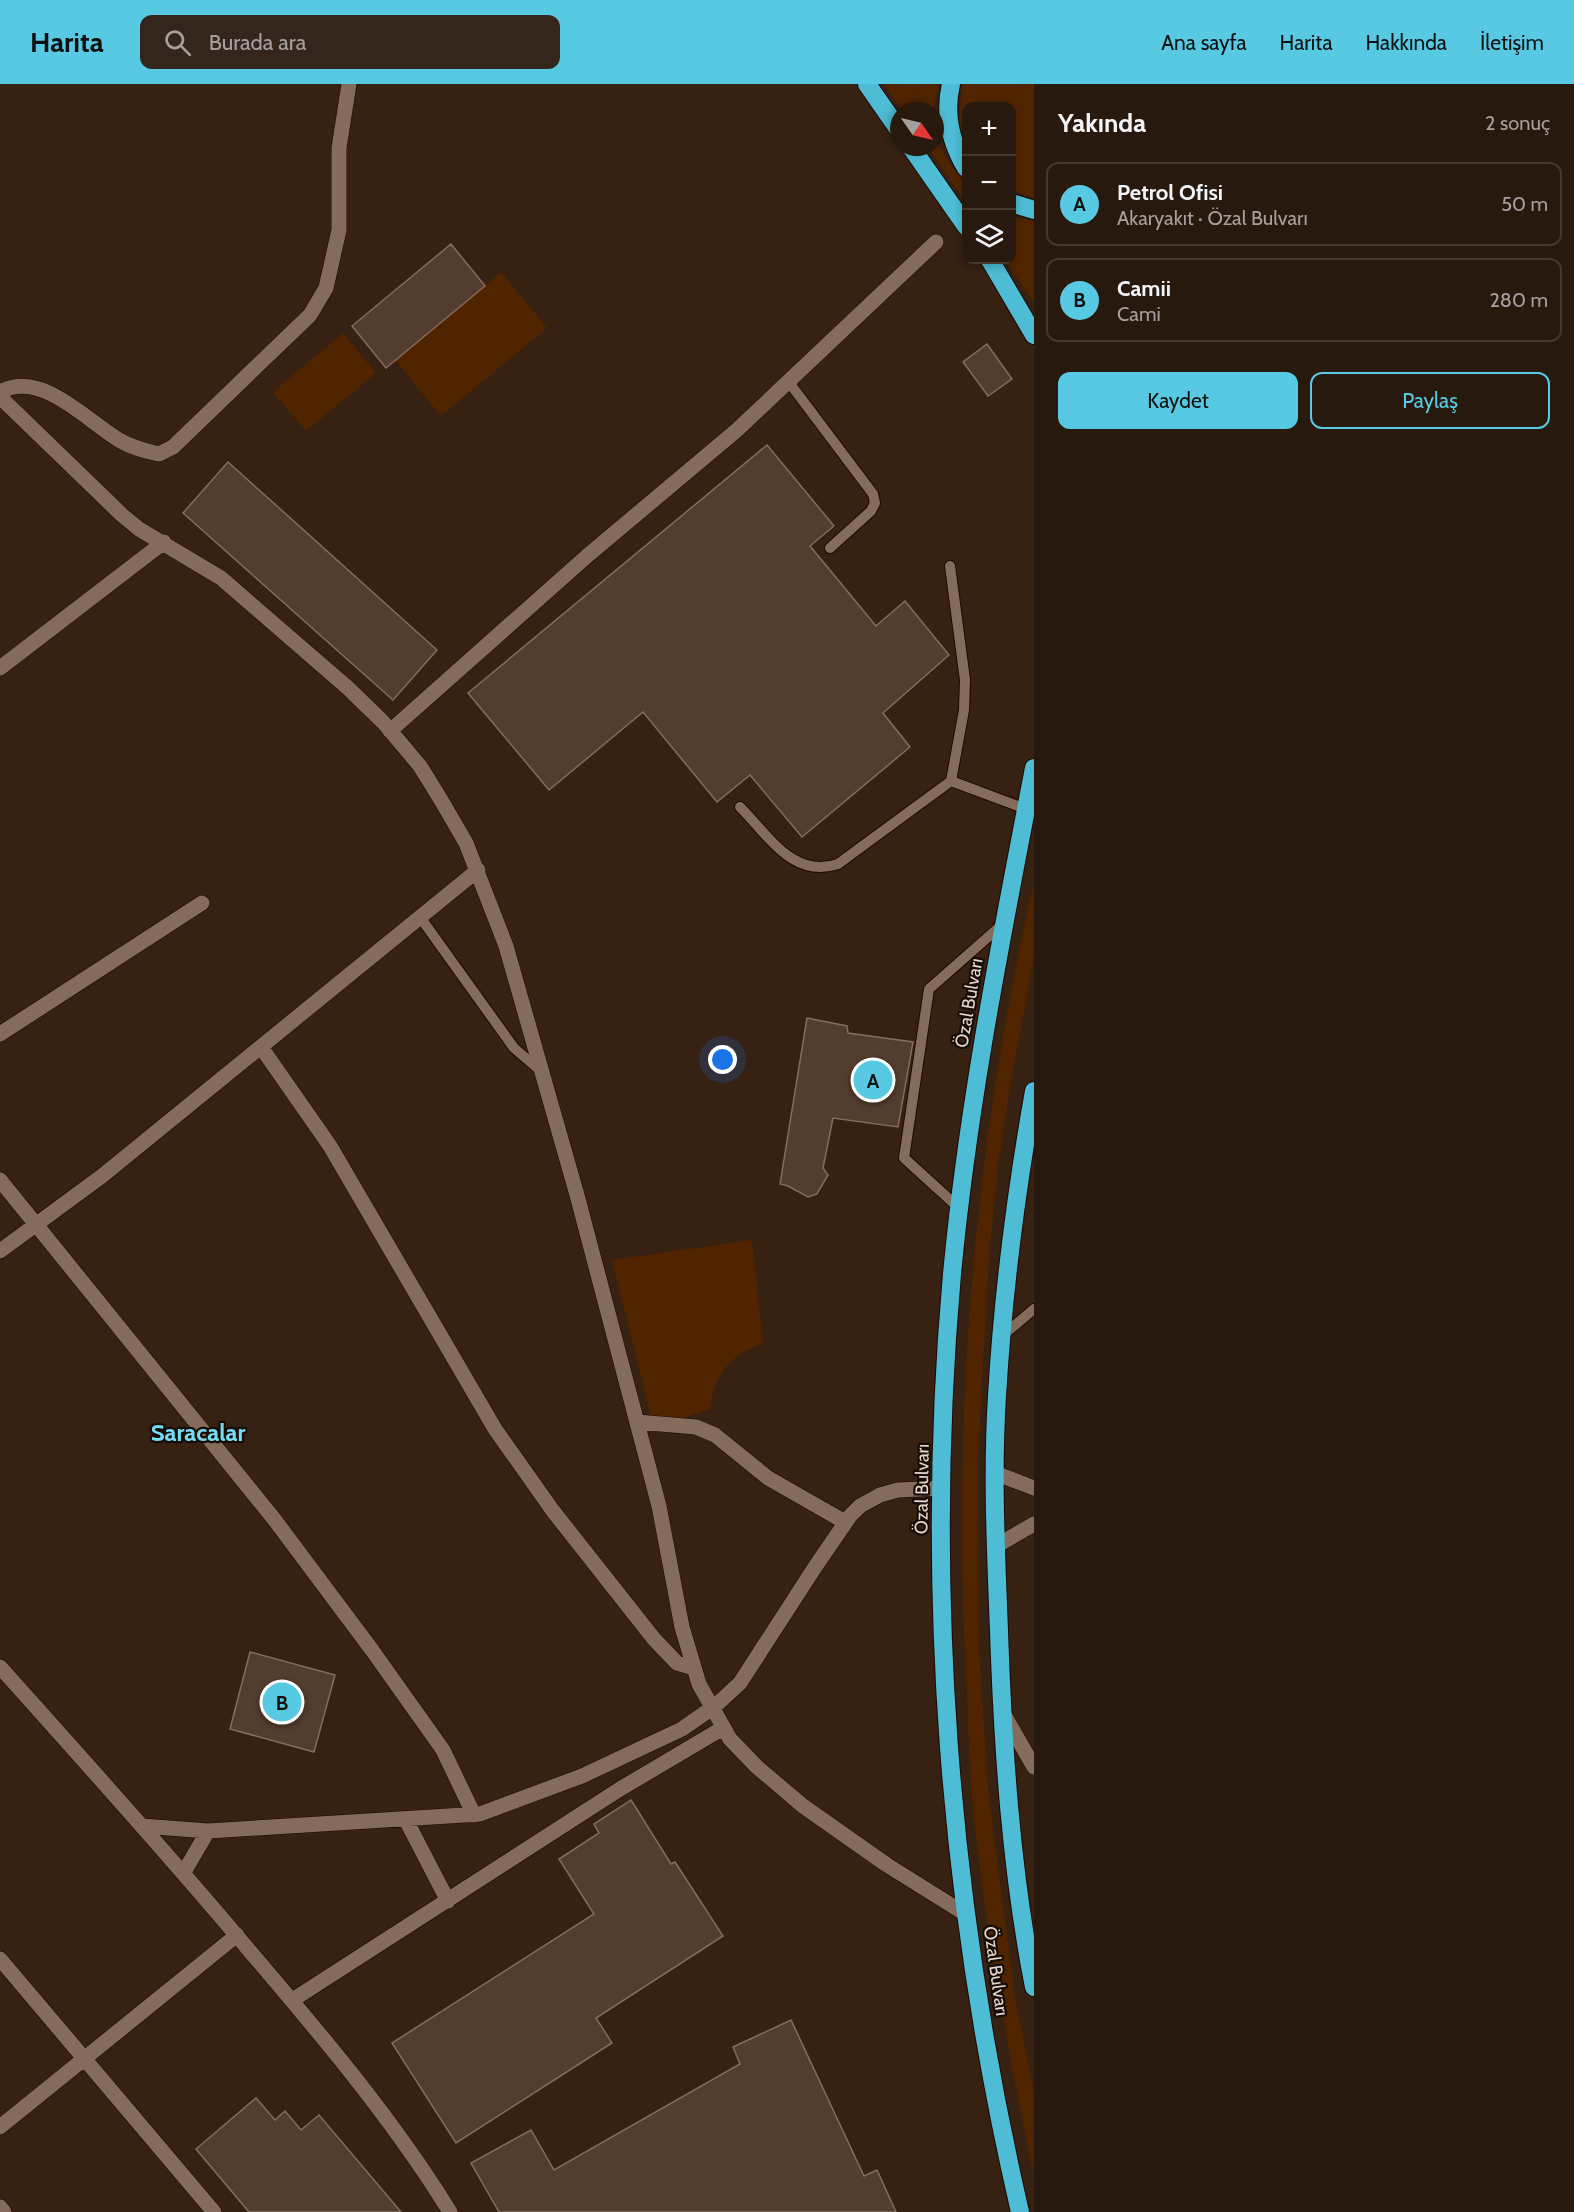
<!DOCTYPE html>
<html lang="tr">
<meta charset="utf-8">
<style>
:root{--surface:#28190e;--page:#34261c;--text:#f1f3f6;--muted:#a5a09e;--line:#44382e;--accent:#57c9e2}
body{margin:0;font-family:Cabin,sans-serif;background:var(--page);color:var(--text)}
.controls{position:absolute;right:18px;top:18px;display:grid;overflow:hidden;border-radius:12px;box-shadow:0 3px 9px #0003}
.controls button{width:54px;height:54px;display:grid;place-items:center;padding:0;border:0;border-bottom:2px solid var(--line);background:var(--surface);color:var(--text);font:30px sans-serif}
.compass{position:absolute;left:890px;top:18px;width:54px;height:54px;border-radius:50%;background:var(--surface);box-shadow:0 3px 9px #0003;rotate:124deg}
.you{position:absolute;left:723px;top:976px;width:21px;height:21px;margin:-15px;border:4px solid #fff;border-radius:50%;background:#1a73e8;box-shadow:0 0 0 9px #1a73e833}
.badge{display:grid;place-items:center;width:39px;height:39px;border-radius:50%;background:var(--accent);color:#111;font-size:20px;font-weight:700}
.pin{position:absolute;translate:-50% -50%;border:3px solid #fff;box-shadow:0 2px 6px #0006}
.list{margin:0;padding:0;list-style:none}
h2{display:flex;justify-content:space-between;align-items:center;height:78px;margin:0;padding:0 24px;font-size:26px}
h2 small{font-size:20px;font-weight:400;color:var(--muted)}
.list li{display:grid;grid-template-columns:39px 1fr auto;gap:18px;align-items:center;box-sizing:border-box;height:84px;margin:0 12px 12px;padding:0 12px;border:2px solid var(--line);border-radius:12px}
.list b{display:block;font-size:22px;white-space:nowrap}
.list p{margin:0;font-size:20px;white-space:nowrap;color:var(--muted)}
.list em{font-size:20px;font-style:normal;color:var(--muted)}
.actions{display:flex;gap:12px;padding:18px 24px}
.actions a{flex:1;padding:14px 0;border:2px solid var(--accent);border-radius:12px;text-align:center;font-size:21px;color:var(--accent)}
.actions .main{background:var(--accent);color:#111}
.icon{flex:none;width:33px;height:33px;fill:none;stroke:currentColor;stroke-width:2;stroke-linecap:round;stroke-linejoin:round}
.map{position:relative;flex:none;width:1034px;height:2128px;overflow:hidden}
header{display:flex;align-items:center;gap:36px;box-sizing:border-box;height:84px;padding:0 30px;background:var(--accent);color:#111}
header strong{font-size:28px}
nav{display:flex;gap:33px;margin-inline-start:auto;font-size:21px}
.search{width:420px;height:54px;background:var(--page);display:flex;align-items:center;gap:15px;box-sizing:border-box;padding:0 21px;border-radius:12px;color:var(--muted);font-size:22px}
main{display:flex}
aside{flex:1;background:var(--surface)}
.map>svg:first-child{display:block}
.green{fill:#512400}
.building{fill:#533d2e;stroke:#856c5d;stroke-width:1.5}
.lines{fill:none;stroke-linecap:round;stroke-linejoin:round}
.lane-casing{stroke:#1c0a01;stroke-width:12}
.street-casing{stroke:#1c0a01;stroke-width:16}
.secondary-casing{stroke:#1c0a01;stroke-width:16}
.highway-casing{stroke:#1c0a01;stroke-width:20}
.lane{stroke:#846b5b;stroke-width:10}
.street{stroke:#846b5b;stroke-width:15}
.secondary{stroke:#846b5b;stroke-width:15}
.highway{stroke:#4dbcd4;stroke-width:18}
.labels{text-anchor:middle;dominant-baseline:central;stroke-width:4.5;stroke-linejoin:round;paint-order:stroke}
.street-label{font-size:18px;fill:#e5d7ce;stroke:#160d07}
.district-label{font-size:24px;font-weight:bold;fill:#76dcf3;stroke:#160d07}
</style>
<header>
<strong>Harita</strong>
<div class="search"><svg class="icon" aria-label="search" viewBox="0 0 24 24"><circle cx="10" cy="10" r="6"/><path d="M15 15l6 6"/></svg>Burada ara</div>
<nav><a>Ana sayfa</a><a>Harita</a><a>Hakkında</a><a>İletişim</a></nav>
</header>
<main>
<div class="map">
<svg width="1034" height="2128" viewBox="0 0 1034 2128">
<rect width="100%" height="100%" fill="#362113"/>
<path class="green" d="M 884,0 L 938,0 L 933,27 L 902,27 Z
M 962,0 L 1034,0 L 1034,114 L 1012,106 L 1011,22 L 966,22 L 966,62 L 959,38 Z
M 935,47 C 940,70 953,83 965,101 C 968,105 967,114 966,119 L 928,63 L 935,63 Z
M 1012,132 L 1034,138 L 1034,219 L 1005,176 L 1011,176 Z
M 501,188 L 547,244 L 441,332 L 395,276 Z
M 343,249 L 376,289 L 306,347 L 273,308 Z
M 1034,797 L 1034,874 L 1012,991 L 998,1082 L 989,1173 L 978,1375 L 979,1566 L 988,1704 L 1015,1913 L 1034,2008 L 1034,2093 C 1012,1986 991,1878 978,1770 C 971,1718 969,1665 967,1612 C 951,1338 973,1064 1034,797 Z
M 752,1156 L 763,1260 C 732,1269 712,1292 711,1325 L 683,1334 L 651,1332 L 612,1176 Z"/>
<path class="building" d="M 451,160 L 485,202 L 386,284 L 352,242 Z
M 987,260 L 1012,295 L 988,312 L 963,278 Z
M 767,361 L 834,442 L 810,462 L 876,542 L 905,517 L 949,571 L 883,629 L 910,663 L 802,753 L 750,691 L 717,718 L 643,628 L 549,706 L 468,609 Z
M 228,378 L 437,566 L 393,616 L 183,429 Z
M 807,934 L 847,942 L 848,949 L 913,958 L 898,1043 L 833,1034 L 823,1084 L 828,1091 L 817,1110 L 808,1113 L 788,1102 L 780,1100 Z
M 250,1568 L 335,1591 L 314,1668 L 230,1645 Z
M 631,1716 L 671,1780 L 675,1778 L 723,1852 L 596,1934 L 612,1959 L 456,2059 L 392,1959 L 594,1830 L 559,1775 L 599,1749 L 594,1740 Z
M 791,1936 L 864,2092 L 877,2086 L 896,2128 L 499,2128 L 471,2079 L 531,2046 L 554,2086 L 740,1980 L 733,1963 Z
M 256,2014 L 275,2036 L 285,2027 L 301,2046 L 319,2031 L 401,2128 L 249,2128 L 196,2065 Z"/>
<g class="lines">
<g class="lane-casing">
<path id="lane" d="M 788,297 L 873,410 L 875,419 L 871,427 L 830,464
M 950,482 L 965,596 L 964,626 L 951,697 L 1026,725
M 740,723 C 769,752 793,795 838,780 L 951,697
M 420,833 L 514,964 L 542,988
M 959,1124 L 904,1074 L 929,905 L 1004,839
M 1002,1252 L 1034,1225"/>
</g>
<g class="street-casing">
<path id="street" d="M 0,308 C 40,285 86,336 119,356 C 132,364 146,367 159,370 L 173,363 L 310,231 L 326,204 L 339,146 L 339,64 L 349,0
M 0,313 L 122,431 L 139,445 L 221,494 L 348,604 L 383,638 L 420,682 L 441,716 L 466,759 L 506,862 L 577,1111 L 659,1422 L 682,1543 L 699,1600 L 730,1655 L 757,1683 L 803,1722 L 887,1781 L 967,1831
M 0,584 L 164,458
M 390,647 L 587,472 L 737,346 L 936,158
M 0,950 L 202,819
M 261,963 L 330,1062 L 495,1345 L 553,1427 L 654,1555 L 677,1579 L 694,1584
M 0,1096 L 274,1435 L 372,1566 L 443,1666 L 474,1731
M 0,1167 L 102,1092 L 478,786
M 637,1338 L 696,1343 L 715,1351 L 768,1394 L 845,1438
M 995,1389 L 1034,1404
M 996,1462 L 1034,1440
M 1003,1629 L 1034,1683
M 406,1736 L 448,1817
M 142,1742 L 208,1747 L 184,1788
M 208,1747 L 480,1730 L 582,1692 L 682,1645 L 715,1622 L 740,1599 L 815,1483 L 850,1432 L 860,1422 L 880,1411 L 898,1406 L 942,1404
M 0,1875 L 214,2128
M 294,1915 L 620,1705 L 723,1644
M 0,2043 L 237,1851
M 0,2123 L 4,2128"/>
</g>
<g class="secondary-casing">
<path id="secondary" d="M 0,1583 C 80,1672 160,1761 237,1852 C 312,1940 389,2029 450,2128"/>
</g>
<g class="highway-casing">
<path id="highway" d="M 867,0 L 899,46
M 951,0 C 944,30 950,57 966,84
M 911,63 L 966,142
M 1011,119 L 1034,126
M 990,176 L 1034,251
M 1034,1007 C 1016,1108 1003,1210 997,1312 C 992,1390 996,1469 999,1547 C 1003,1665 1011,1787 1034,1903
M 1020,2128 C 949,1822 924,1503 952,1190 C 968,1019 1002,851 1034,684"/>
</g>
<use href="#lane" class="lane"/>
<use href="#street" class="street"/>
<use href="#secondary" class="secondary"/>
<use href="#highway" class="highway"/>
</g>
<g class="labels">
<g class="street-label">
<text transform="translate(969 919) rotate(-80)">Özal Bulvarı</text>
<text transform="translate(922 1405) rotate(-89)">Özal Bulvarı</text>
<text transform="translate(996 1887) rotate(82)">Özal Bulvarı</text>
</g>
<g class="district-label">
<text x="198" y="1348">Saracalar</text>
</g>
</g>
</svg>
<div class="controls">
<button>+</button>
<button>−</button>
<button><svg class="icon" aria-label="layers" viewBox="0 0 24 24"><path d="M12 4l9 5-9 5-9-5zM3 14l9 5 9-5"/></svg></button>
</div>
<svg class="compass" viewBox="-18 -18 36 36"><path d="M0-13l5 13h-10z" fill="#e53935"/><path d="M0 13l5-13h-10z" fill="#a5a09e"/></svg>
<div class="you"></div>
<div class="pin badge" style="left:873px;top:996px">A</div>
<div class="pin badge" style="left:282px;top:1618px">B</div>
</div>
<aside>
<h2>Yakında<small>2 sonuç</small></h2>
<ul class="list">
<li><span class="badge">A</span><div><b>Petrol Ofisi</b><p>Akaryakıt · Özal Bulvarı</p></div><em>50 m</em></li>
<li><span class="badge">B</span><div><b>Camii</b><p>Cami</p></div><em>280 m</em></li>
</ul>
<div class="actions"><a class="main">Kaydet</a><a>Paylaş</a></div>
</aside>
</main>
